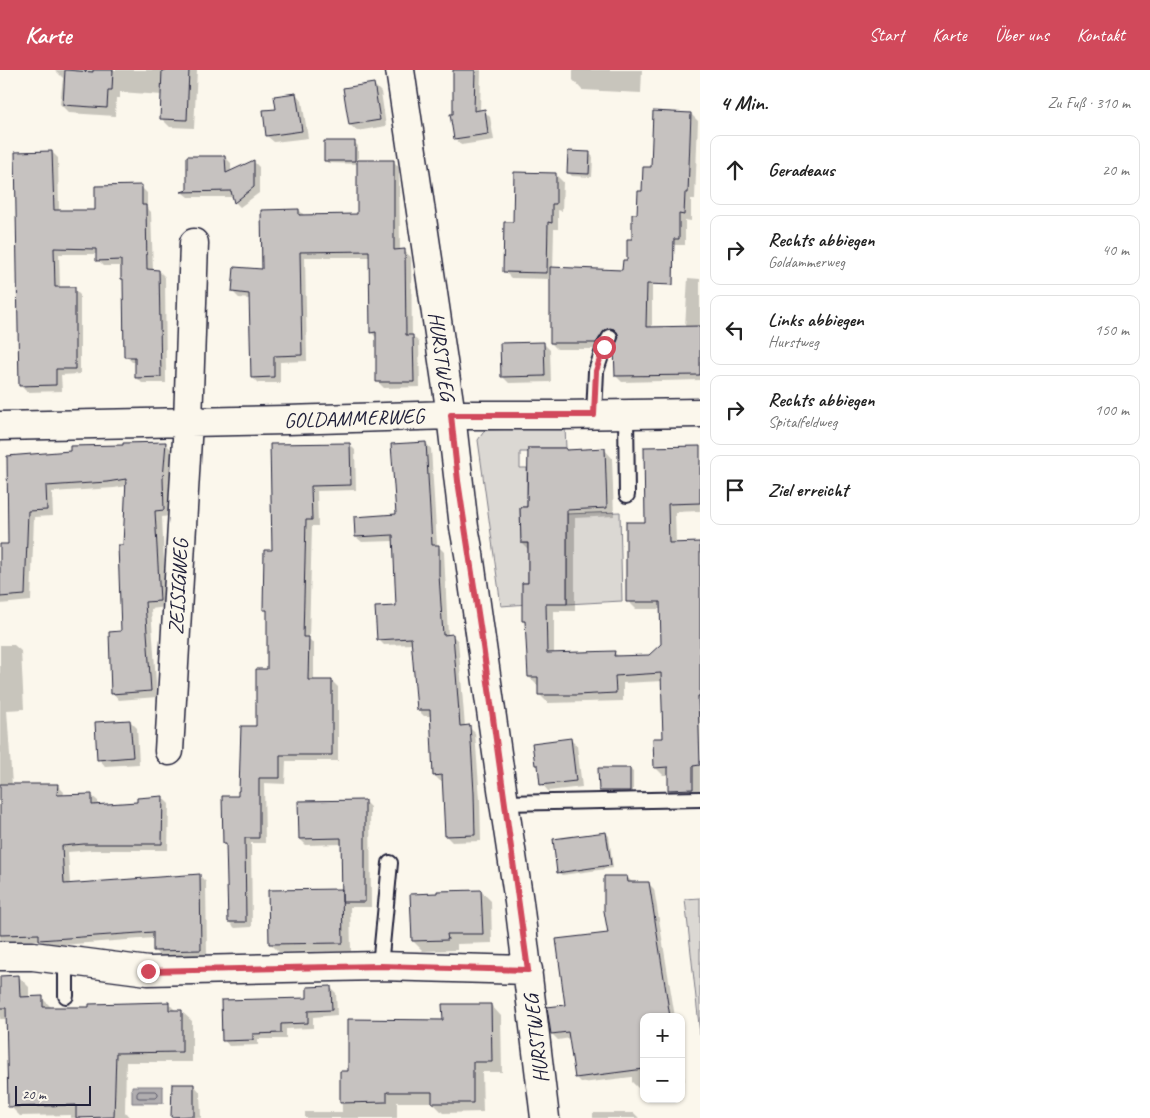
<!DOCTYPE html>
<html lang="de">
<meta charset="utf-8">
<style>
:root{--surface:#fff;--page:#f2f2f2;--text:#222;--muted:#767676;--line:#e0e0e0;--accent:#d1495b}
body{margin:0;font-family:Caveat,sans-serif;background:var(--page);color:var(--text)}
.controls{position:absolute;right:15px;bottom:15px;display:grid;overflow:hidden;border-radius:10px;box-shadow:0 1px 4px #0004}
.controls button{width:45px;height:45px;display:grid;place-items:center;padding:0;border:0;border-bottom:1px solid var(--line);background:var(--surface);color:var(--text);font:25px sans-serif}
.scale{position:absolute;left:15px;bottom:12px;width:76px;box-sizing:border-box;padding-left:5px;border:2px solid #22223b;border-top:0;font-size:14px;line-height:18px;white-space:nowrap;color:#22223b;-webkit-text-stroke:4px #fbf7ec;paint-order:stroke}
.stop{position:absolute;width:15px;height:15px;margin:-11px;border:4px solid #d1495b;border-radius:50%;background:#fff}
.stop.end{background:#d1495b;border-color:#fff;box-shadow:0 1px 5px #0008}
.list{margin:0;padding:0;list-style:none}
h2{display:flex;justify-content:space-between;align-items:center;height:65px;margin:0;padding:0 20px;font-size:21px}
h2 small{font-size:16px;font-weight:400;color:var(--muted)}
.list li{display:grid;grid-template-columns:32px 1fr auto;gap:15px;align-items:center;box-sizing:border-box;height:70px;margin:0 10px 10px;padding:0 10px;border:1px solid var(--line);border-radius:10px}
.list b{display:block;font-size:19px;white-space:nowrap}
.list p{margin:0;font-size:16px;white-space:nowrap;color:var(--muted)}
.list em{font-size:16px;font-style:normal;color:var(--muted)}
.icon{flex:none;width:28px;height:28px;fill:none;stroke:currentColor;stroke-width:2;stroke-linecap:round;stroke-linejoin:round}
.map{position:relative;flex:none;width:700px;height:1048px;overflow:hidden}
header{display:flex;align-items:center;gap:30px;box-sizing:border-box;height:70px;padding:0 25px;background:var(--accent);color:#fff}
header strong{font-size:24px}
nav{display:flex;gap:28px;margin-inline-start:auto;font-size:18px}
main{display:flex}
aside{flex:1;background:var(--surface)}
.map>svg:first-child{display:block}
.green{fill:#dbd8d3;stroke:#7e7d87}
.water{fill:#b1aeb0;stroke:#787681}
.shadow{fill:#0003}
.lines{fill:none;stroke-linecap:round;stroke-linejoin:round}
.shore{stroke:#5b5a6a;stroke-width:1}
.building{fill:#c6c2c0;stroke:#22223b}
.service-casing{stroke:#22223b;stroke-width:18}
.minor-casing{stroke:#22223b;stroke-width:31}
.service{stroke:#fbf7ec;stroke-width:14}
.minor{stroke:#fbf7ec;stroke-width:28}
.route{stroke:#d1495b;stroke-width:6}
.labels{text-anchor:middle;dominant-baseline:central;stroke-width:4;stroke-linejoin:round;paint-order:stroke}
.street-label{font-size:21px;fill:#22223b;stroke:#fbf7ec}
</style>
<header>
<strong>Karte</strong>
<nav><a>Start</a><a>Karte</a><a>Über uns</a><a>Kontakt</a></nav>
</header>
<main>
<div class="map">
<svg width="700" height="1048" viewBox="0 0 700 1048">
<rect width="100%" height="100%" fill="#fbf7ec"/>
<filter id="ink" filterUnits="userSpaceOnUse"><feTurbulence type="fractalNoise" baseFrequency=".02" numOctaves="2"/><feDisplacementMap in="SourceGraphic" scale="10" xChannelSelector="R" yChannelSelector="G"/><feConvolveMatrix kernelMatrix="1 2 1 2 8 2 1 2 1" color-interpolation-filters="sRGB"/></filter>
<g filter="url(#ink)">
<path class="green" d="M 565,358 L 566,378 L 528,378 L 528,382 L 520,382 L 520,398 L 527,398 L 527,437 L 520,437 L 521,473 L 528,473 L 528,513 L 522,513 L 528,534 L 501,536 L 478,370 L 485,360 Z
M 620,442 L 622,531 L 567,534 L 567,444 Z
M 700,828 L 700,964 L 685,829 Z"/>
<path class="water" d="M 132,1016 L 163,1016 L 163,1033 L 132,1033 Z"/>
<path class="shadow" d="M 55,0 L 197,0 L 194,58 L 170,57 L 161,48 L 162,25 L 120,22 L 120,28 L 116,28 L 115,46 L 69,43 L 60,34 L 63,8 Z
M 455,0 L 481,0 L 480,41 L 484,41 L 490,47 L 494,70 L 461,75 L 455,68 Z
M 573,0 L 642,0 L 641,23 L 582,20 L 573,10 Z
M 374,15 L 381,22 L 386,56 L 357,61 L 350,55 Z
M 296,24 L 302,31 L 308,68 L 274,72 L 267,66 Z
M 691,44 L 698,51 L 695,129 L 691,129 L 691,151 L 685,150 L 685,175 L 640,175 L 638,145 L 643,123 L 653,99 Z
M 355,73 L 358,76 L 358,91 L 393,91 L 399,97 L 400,181 L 404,181 L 411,187 L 412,266 L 419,272 L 420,317 L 384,318 L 378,312 L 377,268 L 371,262 L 370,187 L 305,187 L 307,291 L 280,292 L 280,313 L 258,313 L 252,307 L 250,229 L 239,228 L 233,222 L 264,201 L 299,140 L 305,146 L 358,145 L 358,94 L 328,93 L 325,90 Z
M 52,82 L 58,88 L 59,141 L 96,141 L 141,117 L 147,123 L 147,138 L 151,142 L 153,201 L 159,201 L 165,207 L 166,313 L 142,313 L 136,307 L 136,292 L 132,292 L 126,286 L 125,211 L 122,208 L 122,196 L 104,196 L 98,190 L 98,184 L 59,184 L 60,219 L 74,219 L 80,225 L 80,304 L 61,305 L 62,321 L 27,322 L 21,316 Z
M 590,84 L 593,87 L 592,107 L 572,106 L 569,103 Z
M 225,87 L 231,93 L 231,102 L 254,92 L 259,97 L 259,123 L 240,137 L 235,132 L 234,127 L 188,127 L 183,123 L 188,120 Z
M 556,105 L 563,112 L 562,141 L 558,140 L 558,159 L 554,159 L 553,201 L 652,213 L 652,258 L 685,257 L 688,208 L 700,209 L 700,310 L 622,312 L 616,306 L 620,267 L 619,264 L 612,265 L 602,279 L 557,279 L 551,273 L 551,209 L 511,208 L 504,201 L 514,153 Z
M 543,273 L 550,280 L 551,312 L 509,313 L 502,306 Z
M 165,373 L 172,380 L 170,416 L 170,446 L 162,447 L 166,537 L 151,539 L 157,627 L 119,630 L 113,623 L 122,562 L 127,416 L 114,418 L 52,422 L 53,446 L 34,447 L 31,531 L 0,534 L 0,475 L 9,475 L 8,387 Z
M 426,373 L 431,379 L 437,475 L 444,482 L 448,566 L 452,565 L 458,571 L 465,657 L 469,657 L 475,663 L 480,729 L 481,771 L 452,772 L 446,766 L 444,711 L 440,711 L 434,705 L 431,646 L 424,646 L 418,640 L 413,574 L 384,575 L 378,569 L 397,537 L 394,471 L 362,472 L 356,467 L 397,445 Z
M 349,374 L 355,380 L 356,420 L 317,421 L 318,456 L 312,456 L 309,569 L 314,574 L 314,611 L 332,611 L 338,617 L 338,691 L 286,691 L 285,714 L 264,713 L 265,773 L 251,773 L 252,857 L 235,858 L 229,852 L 227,777 L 224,774 L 239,728 L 258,658 L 269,600 L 268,543 L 265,539 L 273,481 L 271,376 Z
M 700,377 L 700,441 L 675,442 L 676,474 L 700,473 L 700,727 L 677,727 L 669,719 L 669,705 L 663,705 L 655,697 L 664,669 L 663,611 L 623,613 L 623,631 L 548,633 L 540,625 L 539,615 L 537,615 L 529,607 L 527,554 L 523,551 L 529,514 L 529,480 L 522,473 L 528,438 L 566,379 L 568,381 L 604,379 L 612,388 L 614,446 L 575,448 L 575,541 L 554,541 L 554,584 L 614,582 L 619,587 L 650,586 L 662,575 L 661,539 L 636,539 L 628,531 L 646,453 Z
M 0,575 L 14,575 L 21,581 L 24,639 L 7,640 L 12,715 L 57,715 L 64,722 L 63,726 L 91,725 L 98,731 L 98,736 L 138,733 L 163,728 L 169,734 L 168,780 L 92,780 L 68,782 L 70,815 L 200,806 L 206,812 L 207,886 L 161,887 L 154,880 L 154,868 L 47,876 L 41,870 L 0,871 Z
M 130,651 L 137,658 L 139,694 L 105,696 L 99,689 Z
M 571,670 L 577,676 L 582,717 L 548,721 L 542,714 L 540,698 L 536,694 Z
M 630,699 L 633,702 L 633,723 L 603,724 L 600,720 Z
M 364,731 L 370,737 L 371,837 L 350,837 L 351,881 L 279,882 L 270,873 L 343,822 L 342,774 L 306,775 L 300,769 Z
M 606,763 L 609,766 L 613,798 L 562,805 L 558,802 Z
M 627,807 L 633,813 L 648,813 L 654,819 L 675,947 L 644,947 L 644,1017 L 638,1018 L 632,1012 L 632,1007 L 582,1013 L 576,1007 L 570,968 L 558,970 L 552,964 L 567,936 L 610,864 Z
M 481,821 L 491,831 L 492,873 L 457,874 L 457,880 L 423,881 L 413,871 Z
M 0,907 L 19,907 L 29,917 L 29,928 L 42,928 L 53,939 L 91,939 L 168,933 L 176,941 L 181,941 L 192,951 L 192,992 L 126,992 L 125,1042 L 130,1048 L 71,1048 L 71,1045 L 20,1046 L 10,1036 L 7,949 L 0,949 Z
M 330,917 L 336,923 L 337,945 L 313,947 L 313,958 L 286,959 L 286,969 L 258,969 L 258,975 L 229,976 L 224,970 Z
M 491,935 L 501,946 L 502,1002 L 482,1002 L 483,1042 L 443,1043 L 432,1032 L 397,1032 L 397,1048 L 305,1048 L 305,1042 L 342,1042 L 341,1003 L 350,1003 L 444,951 Z
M 681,989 L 685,1011 L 681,1011 Z
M 194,1015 L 200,1022 L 201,1048 L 175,1048 L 173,1046 Z
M 593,1043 L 634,1043 L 639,1048 L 593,1048 Z"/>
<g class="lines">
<path class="shore" d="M 139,1021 L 156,1021 L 158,1023 L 158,1026 L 156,1028 L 139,1028 L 137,1027 L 137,1024 Z"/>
</g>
<path class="building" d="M 65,0 L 93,2 L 93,0 L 113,0 L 112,20 L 108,20 L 107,38 L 63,35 Z
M 162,0 L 189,0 L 187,50 L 160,49 Z
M 453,0 L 475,0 L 474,41 L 485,39 L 488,64 L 454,69 L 450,44 L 453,44 Z
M 374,13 L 380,50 L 349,55 L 343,18 Z
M 296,23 L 302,61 L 266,66 L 263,40 L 276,39 L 274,26 Z
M 653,41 L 691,43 L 688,123 L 685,123 L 684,145 L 679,144 L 679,169 L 674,169 L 673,215 L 647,214 L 646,257 L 700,256 L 700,305 L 615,306 L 614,277 L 619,267 L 617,262 L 614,259 L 610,258 L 605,260 L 596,273 L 550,273 L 550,197 L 622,200 L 623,190 L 627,190 L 627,169 L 632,169 L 632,144 L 637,144 L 638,121 L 642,121 L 643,97 L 651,97 Z
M 324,71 L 355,71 L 355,91 L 324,91 Z
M 52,81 L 54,140 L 95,140 L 95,116 L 142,115 L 142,135 L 146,135 L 147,199 L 159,200 L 161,307 L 135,308 L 135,287 L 124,287 L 123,209 L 121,209 L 121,190 L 96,191 L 96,179 L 54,178 L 55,217 L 75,217 L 75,299 L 56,299 L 56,315 L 19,316 L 15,82 Z
M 568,81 L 590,82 L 589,104 L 567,103 Z
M 187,86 L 225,86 L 226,103 L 254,90 L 254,117 L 234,133 L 231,121 L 181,122 L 187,120 Z
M 357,90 L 394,90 L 394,180 L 405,179 L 406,265 L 413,265 L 414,312 L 376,312 L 376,262 L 370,263 L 369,181 L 300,182 L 302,285 L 274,286 L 274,307 L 251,308 L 249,224 L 232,222 L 234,197 L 262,199 L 261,140 L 299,139 L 299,145 L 357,144 Z
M 514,102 L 556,103 L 556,134 L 552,134 L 552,153 L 548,152 L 547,203 L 503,202 L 504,152 L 513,152 Z
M 544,272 L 545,306 L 501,307 L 500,273 Z
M 166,372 L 163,409 L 164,440 L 155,441 L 160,531 L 145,532 L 151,621 L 111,624 L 109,562 L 121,561 L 118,475 L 123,475 L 126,409 L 107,412 L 46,416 L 47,440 L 28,441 L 25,525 L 0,527 L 0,474 L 8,474 L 7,386 L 70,381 L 70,376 L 123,375 L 123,373 Z
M 426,372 L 432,475 L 439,475 L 439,505 L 443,565 L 453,564 L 460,656 L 470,655 L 474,723 L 475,765 L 445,766 L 442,705 L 433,706 L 430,640 L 417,640 L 411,568 L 377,570 L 375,537 L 396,536 L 393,465 L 355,467 L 354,447 L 396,444 L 391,374 Z
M 350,373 L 351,415 L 311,416 L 312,450 L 306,450 L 303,567 L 309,567 L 308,610 L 332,610 L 332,685 L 280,685 L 280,708 L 259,708 L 259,768 L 245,768 L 246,852 L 228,852 L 226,774 L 223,774 L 222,726 L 238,726 L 238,721 L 239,721 L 241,656 L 256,656 L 256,599 L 267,599 L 267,540 L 263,540 L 264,480 L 272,480 L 270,374 Z
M 700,376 L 700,433 L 668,434 L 669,473 L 700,472 L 700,626 L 698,626 L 700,695 L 693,696 L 693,719 L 668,720 L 668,697 L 654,698 L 653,668 L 663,668 L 661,603 L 615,606 L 616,623 L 576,625 L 538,625 L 538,607 L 528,607 L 525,551 L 522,551 L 522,513 L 528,513 L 528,473 L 521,473 L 520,437 L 527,437 L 528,378 L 566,378 L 566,380 L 605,378 L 607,438 L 567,440 L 567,534 L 546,534 L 547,583 L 615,581 L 614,586 L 649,585 L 661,574 L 660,532 L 626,532 L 626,452 L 645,452 L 644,377 Z
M 130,650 L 133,687 L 97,690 L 95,652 Z
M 571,668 L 576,711 L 540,715 L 538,695 L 535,695 L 532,673 Z
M 598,698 L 630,698 L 630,721 L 599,721 Z
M 0,714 L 58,714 L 57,725 L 92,724 L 92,735 L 137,732 L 137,728 L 163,726 L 162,774 L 84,774 L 62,776 L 64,814 L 200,804 L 201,880 L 153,881 L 153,862 L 39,870 L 39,864 L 0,865 Z
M 365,730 L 365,832 L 342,832 L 341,768 L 299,769 L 298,731 Z
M 606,762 L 611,795 L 557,803 L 553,769 Z
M 604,806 L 627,806 L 628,812 L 649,812 L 670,947 L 644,947 L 644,999 L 575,1008 L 568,962 L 551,964 L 547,937 L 565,935 L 556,869 L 608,863 L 604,841 Z
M 342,819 L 343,873 L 269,874 L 268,820 Z
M 481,820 L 483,864 L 447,864 L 448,870 L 412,871 L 410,824 L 437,823 L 437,821 Z
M 19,905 L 20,927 L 43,926 L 43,937 L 89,937 L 89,934 L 169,932 L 169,940 L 182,940 L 182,982 L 116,983 L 114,1047 L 76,1048 L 76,1035 L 8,1037 L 6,938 L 0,938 L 0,906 Z
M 331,916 L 332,940 L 308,941 L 308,953 L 281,954 L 281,963 L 253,964 L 253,970 L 222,971 L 221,930 L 307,928 L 307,917 Z
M 442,934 L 491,934 L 492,992 L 473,992 L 473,1033 L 432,1033 L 432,1022 L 387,1022 L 387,1032 L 340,1033 L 340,1001 L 348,1001 L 348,949 L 443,950 Z
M 172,1014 L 194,1014 L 194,1046 L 171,1047 Z"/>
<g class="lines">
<g class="service-casing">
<path id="service" d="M 626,344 L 627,425
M 594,345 L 596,301 L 604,277 L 610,267
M 504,733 L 700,729
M 380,896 L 390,793
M 66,926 L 66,891"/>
</g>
<g class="minor-casing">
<path id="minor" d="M 400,0 L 451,345 L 464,457 L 469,484 L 504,733 L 519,832 L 545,1048
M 0,356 L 287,350 L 451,345 L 562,345 L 700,343
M 169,681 L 188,352 L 194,173
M 0,886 L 33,886 L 148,901 L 380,896 L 528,900"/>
</g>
<use href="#service" class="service"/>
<use href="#minor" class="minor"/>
</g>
</g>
<g class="lines" filter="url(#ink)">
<path class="route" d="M 148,901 L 380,896 L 528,900 L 483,576 L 458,411 L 451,345 L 594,345 L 596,301 L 604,277"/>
</g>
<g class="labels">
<g class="street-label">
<text transform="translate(442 286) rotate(82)">HURSTWEG</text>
<text transform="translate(354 348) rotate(-2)">GOLDAMMERWEG</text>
<text transform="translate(178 517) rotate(-87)">ZEISIGWEG</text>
<text transform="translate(536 969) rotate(-97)">HURSTWEG</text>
</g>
</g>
</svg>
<div class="controls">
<button>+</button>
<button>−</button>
</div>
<div class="scale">20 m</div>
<div class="stop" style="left:604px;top:277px"></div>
<div class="stop end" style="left:148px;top:901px"></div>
</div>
<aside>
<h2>4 Min.<small>Zu Fuß · 310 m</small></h2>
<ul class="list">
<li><svg class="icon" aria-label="ahead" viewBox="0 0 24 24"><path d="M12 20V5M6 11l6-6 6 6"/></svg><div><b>Geradeaus</b></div><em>20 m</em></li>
<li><svg class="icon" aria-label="right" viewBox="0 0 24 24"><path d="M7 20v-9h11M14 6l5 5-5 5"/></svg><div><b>Rechts abbiegen</b><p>Goldammerweg</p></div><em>40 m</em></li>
<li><svg class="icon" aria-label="left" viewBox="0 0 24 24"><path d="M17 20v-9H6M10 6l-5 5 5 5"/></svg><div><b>Links abbiegen</b><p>Hurstweg</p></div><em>150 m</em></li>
<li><svg class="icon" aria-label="right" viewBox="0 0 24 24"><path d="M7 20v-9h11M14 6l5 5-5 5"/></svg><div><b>Rechts abbiegen</b><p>Spitalfeldweg</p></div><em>100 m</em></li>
<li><svg class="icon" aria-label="arrive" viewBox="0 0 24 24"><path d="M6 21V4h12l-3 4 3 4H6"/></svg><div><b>Ziel erreicht</b></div></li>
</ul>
</aside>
</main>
